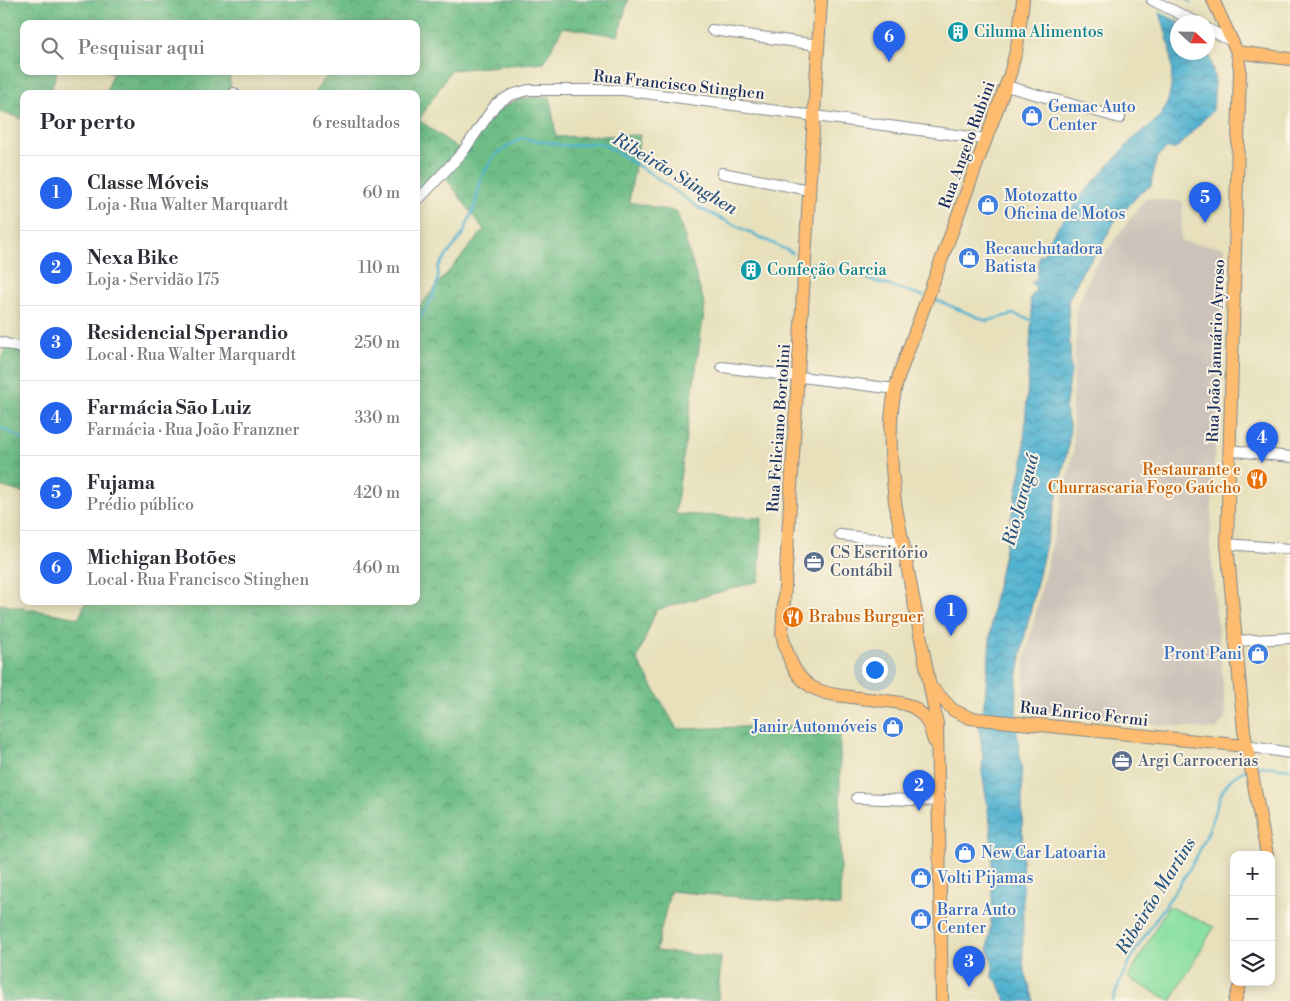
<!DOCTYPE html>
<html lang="pt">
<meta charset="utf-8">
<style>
:root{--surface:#fff;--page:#f7f7f7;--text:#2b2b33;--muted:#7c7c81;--line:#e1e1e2;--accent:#2563eb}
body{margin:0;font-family:"Libre Bodoni",serif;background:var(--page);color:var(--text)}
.controls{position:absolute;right:15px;bottom:15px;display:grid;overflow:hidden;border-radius:10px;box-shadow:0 2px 12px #0003}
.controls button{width:45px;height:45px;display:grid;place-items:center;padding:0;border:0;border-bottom:1px solid var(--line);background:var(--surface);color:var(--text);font:25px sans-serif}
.compass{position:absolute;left:1170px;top:15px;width:45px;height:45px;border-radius:50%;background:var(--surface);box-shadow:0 2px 12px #0003;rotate:112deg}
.you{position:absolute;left:874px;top:669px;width:18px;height:18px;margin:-12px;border:4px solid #fff;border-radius:50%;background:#1a73e8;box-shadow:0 0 0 8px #1a73e833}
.badge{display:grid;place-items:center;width:32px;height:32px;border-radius:50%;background:var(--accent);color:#fff;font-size:16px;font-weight:700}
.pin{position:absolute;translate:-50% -41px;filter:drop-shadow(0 1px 2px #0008)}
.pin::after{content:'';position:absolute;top:26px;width:18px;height:15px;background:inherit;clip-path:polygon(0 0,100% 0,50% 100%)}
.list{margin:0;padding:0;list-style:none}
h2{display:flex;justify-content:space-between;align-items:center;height:65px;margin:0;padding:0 20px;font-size:21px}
h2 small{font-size:16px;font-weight:400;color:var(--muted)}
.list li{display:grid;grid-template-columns:32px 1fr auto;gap:15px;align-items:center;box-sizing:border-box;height:75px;padding:0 20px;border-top:1px solid var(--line)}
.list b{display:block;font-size:19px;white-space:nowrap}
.list p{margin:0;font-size:16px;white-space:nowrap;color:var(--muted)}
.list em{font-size:16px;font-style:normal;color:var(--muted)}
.icon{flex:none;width:28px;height:28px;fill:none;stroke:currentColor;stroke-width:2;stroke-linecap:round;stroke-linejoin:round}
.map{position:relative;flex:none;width:1290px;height:1001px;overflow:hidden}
.search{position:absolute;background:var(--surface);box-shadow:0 2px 12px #0003;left:20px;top:20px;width:400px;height:55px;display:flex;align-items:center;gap:12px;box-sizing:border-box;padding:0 18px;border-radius:10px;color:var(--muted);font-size:19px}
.panel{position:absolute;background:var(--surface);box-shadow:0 2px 12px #0003;left:20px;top:90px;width:400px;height:515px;border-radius:10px}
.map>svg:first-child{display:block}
.industrial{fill:#ccc2b9}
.forest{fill:url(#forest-crowns);stroke:#457672}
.pitch{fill:#8adfa1;stroke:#528780}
.water{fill:url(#water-waves);stroke:#367097}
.pier{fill:#e7e0bb}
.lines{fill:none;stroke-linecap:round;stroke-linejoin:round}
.stream{stroke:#51b2d0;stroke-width:2.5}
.minor-casing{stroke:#81888c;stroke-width:12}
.major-casing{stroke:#81888c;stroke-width:14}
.minor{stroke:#fff;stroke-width:10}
.major{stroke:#fdbc6f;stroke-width:12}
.labels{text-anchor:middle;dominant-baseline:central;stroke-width:4;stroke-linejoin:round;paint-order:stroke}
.culture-label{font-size:16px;fill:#0d838f;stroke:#fcf5e5;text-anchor:start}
.street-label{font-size:16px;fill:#1b2f5e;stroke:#fcf5e5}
.shop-label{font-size:16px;fill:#366cbe;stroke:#fcf5e5;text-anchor:start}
.food-label{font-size:16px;fill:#c56008;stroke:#fcf5e5;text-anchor:end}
.service-label{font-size:16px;fill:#4e5e75;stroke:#fcf5e5;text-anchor:start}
.water-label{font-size:18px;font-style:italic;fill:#2b5680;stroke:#fcf5e5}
</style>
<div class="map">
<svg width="1290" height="1001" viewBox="0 0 1290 1001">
<defs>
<pattern id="forest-crowns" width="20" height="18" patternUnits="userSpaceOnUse" patternTransform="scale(1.25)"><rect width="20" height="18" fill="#6fbe87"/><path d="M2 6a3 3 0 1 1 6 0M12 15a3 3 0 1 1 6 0" fill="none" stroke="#5a9b72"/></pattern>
<pattern id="water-waves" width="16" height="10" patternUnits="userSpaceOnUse" patternTransform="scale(1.25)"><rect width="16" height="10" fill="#51b2d0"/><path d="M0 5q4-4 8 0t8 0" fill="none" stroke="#4291ac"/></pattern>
</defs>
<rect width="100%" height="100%" fill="#fcf5e5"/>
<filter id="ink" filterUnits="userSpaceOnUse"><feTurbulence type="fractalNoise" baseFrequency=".02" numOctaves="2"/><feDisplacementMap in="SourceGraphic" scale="10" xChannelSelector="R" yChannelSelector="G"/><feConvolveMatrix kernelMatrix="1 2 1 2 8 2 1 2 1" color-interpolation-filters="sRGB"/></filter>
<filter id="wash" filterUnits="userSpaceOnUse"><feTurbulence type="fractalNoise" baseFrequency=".0096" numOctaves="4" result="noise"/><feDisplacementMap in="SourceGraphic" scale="20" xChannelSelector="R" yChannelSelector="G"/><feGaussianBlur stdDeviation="1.12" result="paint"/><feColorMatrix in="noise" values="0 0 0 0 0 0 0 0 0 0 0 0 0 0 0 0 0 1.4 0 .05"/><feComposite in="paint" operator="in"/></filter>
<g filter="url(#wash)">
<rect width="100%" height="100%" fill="#e7e0bb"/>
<path class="industrial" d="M 1146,198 L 1183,202 L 1181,242 L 1225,247 L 1210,544 L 1226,717 L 1216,730 L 1023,712 L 1025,658 L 1074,450 L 1072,410 L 1077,307 L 1092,270 Z"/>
<path class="forest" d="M 0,0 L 628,0 L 618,36 L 563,27 L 544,62 L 451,70 L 419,120 L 459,149 L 440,173 L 416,197 L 416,94 L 317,94 L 315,92 L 331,71 L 416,71 L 416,24 L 24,24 L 24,71 L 57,71 L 50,94 L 24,94 L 24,119 L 0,112 Z
M 108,71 L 229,71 L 231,94 L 106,94 L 113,73 Z
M 532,97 L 550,97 L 556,137 L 640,135 L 629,202 L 677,212 L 705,306 L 675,514 L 762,518 L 759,581 L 656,610 L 637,659 L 677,729 L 840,724 L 840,906 L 670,891 L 656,951 L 721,957 L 718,1001 L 0,1001 L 0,604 L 79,618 L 86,601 L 416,601 L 416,310 L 484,230 L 446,178 C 465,153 483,116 513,102 C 519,99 526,99 532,97 Z
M 7,345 L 24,350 L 24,493 L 0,486 L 0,361 Z"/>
<path class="pitch" d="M 1168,906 L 1214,927 L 1171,1001 L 1128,978 Z"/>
<path class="water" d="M 1154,0 L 1190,0 L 1198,22 L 1178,22 L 1178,52 L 1208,52 L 1208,48 L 1215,82 L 1213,110 L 1176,149 L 1165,149 L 1156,160 L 1151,186 L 1140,193 L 1115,221 L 1100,248 L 1083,270 L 1068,301 L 1071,372 L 1065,409 L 1070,428 L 1068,448 L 1025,635 L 1017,679 L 1016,726 L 1022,774 L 1023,965 L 1034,1001 L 1006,1001 L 999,984 L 992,976 L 993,966 L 988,948 L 992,912 L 992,852 L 990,822 L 982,772 L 983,756 L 979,728 L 985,698 L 993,606 L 1023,461 L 1032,313 L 1030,298 L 1036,290 L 1031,281 L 1036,281 L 1039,256 L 1044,254 C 1046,239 1061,224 1069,212 C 1087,187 1109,166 1129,143 C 1137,133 1151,127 1160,116 C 1182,87 1169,30 1154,0 Z"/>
<path class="pier" d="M 1151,0 L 1185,0 L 1194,5 L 1201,22 L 1180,22 L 1156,10 Z"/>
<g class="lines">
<path class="stream" d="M 813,263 L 924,296
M 936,300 L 987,321 L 1013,314 L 1034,321
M 416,326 L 433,296 L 438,280 L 438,267 L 463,234 L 474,208 L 482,176 L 495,155 L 521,138 L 568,146 L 590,143 L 603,144 L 650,173 L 699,208 L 793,253
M 0,427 L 24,440
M 1254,768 L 1263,766 L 1290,769
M 1113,1001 C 1130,941 1180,896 1205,839 C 1216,817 1217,778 1247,770"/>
</g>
</g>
<g filter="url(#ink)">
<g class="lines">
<g class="minor-casing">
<path id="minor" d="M 1152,0 L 1196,22
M 1208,29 L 1233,42
M 712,30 L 818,45
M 1006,86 L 1120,118
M 234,93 L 234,94
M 722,173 L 809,190
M 416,202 L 462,153 L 496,104 L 511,95 L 528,90 L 623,90 L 986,139
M 0,342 L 24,349
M 722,367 L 895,389
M 1229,450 L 1290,457
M 840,535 L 902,542
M 1227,544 L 1290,549
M 1234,641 L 1290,638
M 1246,746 L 1290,753
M 857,798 L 940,801"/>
</g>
<g class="major-casing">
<path id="major" d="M 821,0 L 782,634 C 797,702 827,693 887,701 C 902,703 914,704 924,717 C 930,724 931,733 934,741
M 1213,0 L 1237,52 L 1240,69 L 1227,544 L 1244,731 L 1267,855
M 1237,52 L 1290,59
M 931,687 L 953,710 L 970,718 L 1246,746
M 942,1001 L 937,724 L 895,502 C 891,460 886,416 899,375 L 1010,74 L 1017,47 L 1023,0
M 1235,1001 L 1241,982"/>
</g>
<use href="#minor" class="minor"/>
<use href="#major" class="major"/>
</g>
</g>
<defs>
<g id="building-disc" transform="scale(1.125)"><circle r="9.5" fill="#0f9aa8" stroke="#fcf5e5"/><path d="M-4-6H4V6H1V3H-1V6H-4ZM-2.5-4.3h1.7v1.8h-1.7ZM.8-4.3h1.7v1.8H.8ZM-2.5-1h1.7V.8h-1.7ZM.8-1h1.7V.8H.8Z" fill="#fff"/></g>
<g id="shop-disc" transform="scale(1.125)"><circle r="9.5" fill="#3f7fe0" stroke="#fcf5e5"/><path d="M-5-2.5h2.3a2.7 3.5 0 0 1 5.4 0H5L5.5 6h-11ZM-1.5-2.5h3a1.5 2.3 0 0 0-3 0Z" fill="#fff"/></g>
<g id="restaurant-disc" transform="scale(1.125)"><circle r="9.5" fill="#e8710a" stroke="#fcf5e5"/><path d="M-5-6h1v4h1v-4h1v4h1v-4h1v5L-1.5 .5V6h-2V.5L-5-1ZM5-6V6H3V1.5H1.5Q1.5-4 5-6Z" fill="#fff"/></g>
<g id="office-disc" transform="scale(1.125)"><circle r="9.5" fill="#5c6f8a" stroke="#fcf5e5"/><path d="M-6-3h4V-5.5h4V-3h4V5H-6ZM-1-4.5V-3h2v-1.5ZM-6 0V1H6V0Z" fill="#fff"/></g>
</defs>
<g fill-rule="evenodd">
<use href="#building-disc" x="958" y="32"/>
<use href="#shop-disc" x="1032" y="116"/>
<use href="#shop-disc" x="988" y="205"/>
<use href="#shop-disc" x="969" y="258"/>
<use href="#building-disc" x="751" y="270"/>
<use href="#restaurant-disc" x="1257" y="479"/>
<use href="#office-disc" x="814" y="562"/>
<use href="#restaurant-disc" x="793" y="617"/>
<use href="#shop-disc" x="1258" y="654"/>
<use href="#shop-disc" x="893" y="727"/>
<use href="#office-disc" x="1122" y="761"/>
<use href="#shop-disc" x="965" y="853"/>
<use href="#shop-disc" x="921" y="878"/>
<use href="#shop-disc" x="921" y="919"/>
</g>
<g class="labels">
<g class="culture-label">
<text x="974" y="32">Ciluma Alimentos</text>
<text x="767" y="270">Confeção Garcia</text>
</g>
<g class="street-label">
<text transform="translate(679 85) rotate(6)">Rua Francisco Stinghen</text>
<text transform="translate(967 145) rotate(-70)">Rua Angelo Rubini</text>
<text transform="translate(1216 351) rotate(-88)">Rua João Januário Ayroso</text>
<text transform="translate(779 428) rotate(-86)">Rua Feliciano Bortolini</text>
<text transform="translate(1084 714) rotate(6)">Rua Enrico Fermi</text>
</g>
<g class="shop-label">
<text x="1048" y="107">Gemac Auto<tspan x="1048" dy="18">Center</tspan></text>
<text x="1004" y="196">Motozatto<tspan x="1004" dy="18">Oficina de Motos</tspan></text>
<text x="985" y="249">Recauchutadora<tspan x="985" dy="18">Batista</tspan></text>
<text x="1242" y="654" text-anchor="end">Pront Pani</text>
<text x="877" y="727" text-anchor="end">Janir Automóveis</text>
<text x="981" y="853">New Car Latoaria</text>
<text x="937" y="878">Volti Pijamas</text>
<text x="937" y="910">Barra Auto<tspan x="937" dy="18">Center</tspan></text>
</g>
<g class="food-label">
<text x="1241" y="470">Restaurante e<tspan x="1241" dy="18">Churrascaria Fogo Gaúcho</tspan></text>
<text x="809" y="617" text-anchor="start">Brabus Burguer</text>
</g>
<g class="service-label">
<text x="830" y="553">CS Escritório<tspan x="830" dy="18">Contábil</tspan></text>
<text x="1138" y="761">Argi Carrocerias</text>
</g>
<g class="water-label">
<text transform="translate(675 174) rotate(31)">Ribeirão Stinghen</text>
<text transform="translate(1021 500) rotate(-75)">Rio Jaraguá</text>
<text transform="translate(1156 896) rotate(-58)">Ribeirão Martins</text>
</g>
</g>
</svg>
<div class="controls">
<button>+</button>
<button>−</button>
<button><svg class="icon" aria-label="layers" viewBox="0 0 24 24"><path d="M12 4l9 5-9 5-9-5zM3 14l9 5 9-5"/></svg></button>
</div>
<svg class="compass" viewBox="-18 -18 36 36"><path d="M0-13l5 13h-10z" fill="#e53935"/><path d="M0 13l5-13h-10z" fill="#7c7c81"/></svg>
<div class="you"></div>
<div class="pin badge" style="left:951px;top:636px">1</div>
<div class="pin badge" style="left:919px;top:811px">2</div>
<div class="pin badge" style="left:969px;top:987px">3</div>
<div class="pin badge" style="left:1262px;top:463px">4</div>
<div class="pin badge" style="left:1205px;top:223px">5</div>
<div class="pin badge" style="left:889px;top:62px">6</div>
<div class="search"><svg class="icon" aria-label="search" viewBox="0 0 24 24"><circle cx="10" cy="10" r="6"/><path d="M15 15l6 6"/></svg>Pesquisar aqui</div>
<section class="panel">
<h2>Por perto<small>6 resultados</small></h2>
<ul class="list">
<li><span class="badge">1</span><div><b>Classe Móveis</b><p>Loja · Rua Walter Marquardt</p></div><em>60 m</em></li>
<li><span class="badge">2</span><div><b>Nexa Bike</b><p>Loja · Servidão 175</p></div><em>110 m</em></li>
<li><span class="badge">3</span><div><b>Residencial Sperandio</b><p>Local · Rua Walter Marquardt</p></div><em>250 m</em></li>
<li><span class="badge">4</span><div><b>Farmácia São Luiz</b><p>Farmácia · Rua João Franzner</p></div><em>330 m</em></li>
<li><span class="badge">5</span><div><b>Fujama</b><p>Prédio público</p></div><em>420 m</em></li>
<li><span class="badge">6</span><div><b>Michigan Botões</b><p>Local · Rua Francisco Stinghen</p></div><em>460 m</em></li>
</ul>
</section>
</div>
